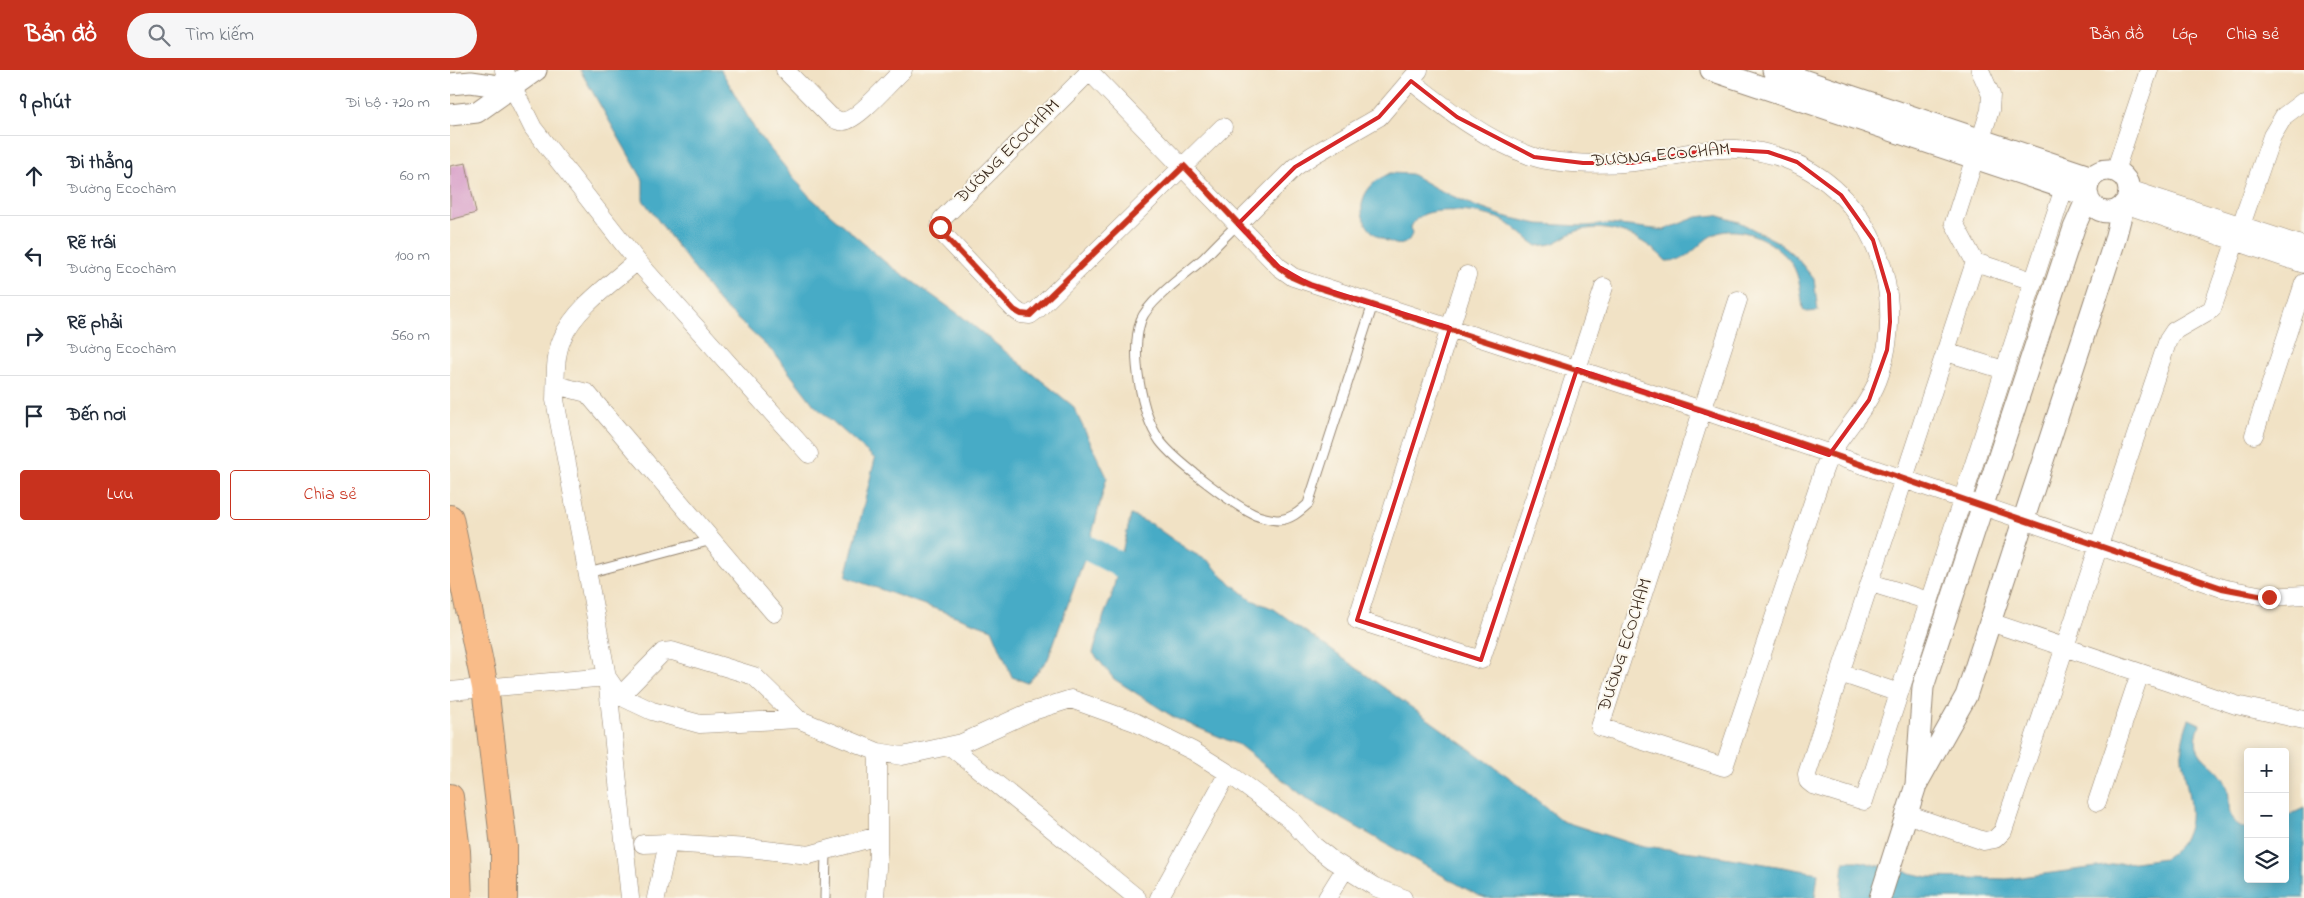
<!DOCTYPE html>
<html lang="vi">
<meta charset="utf-8">
<style>
:root{--surface:#fff;--page:#f6f6f7;--text:#1f2937;--muted:#747a83;--line:#e0e1e3;--accent:#c8321e}
body{margin:0;font-family:"Indie Flower",sans-serif;background:var(--page);color:var(--text)}
.controls{position:absolute;right:15px;bottom:15px;display:grid;overflow:hidden;border-radius:5px;box-shadow:0 2px 12px #0003}
.controls button{width:45px;height:45px;display:grid;place-items:center;padding:0;border:0;border-bottom:1px solid var(--line);background:var(--surface);color:var(--text);font:25px sans-serif}
.stop{position:absolute;width:15px;height:15px;margin:-11px;border:4px solid #c8321e;border-radius:50%;background:#fff}
.stop.end{background:#c8321e;border-color:#fff;box-shadow:0 1px 5px #0008}
.list{margin:0;padding:0;list-style:none}
h2{display:flex;justify-content:space-between;align-items:center;height:65px;margin:0;padding:0 20px;font-size:21px}
h2 small{font-size:16px;font-weight:400;color:var(--muted)}
.list li{display:grid;grid-template-columns:32px 1fr auto;gap:15px;align-items:center;box-sizing:border-box;height:80px;padding:0 20px;border-top:1px solid var(--line)}
.list b{display:block;font-size:19px;white-space:nowrap}
.list p{margin:0;font-size:16px;white-space:nowrap;color:var(--muted)}
.list em{font-size:16px;font-style:normal;color:var(--muted)}
.actions{display:flex;gap:10px;padding:15px 20px}
.actions a{flex:1;padding:11px 0;border:1px solid var(--accent);border-radius:5px;text-align:center;font-size:18px;color:var(--accent)}
.actions .main{background:var(--accent);color:#fff}
.icon{flex:none;width:28px;height:28px;fill:none;stroke:currentColor;stroke-width:2;stroke-linecap:round;stroke-linejoin:round}
.map{position:relative;flex:none;width:1854px;height:828px;overflow:hidden}
header{display:flex;align-items:center;gap:30px;box-sizing:border-box;height:70px;padding:0 25px;background:var(--accent);color:#fff}
header strong{font-size:24px}
nav{display:flex;gap:28px;margin-inline-start:auto;font-size:18px}
.search{width:350px;height:45px;background:var(--page);display:flex;align-items:center;gap:12px;box-sizing:border-box;padding:0 18px;border-radius:28px;color:var(--muted);font-size:19px}
main{display:flex}
aside{flex:1;background:var(--surface)}
.map>svg:first-child{display:block}
.water{fill:#47abc6;stroke:#416a72}
.lines{fill:none;stroke-linecap:round;stroke-linejoin:round}
.stream{stroke:#47abc6;stroke-width:4.5}
.river{stroke:#47abc6;stroke-width:25}
.building{fill:#d291c2}
.service-casing{stroke:#968672;stroke-width:11}
.minor-casing{stroke:#968672;stroke-width:19}
.tertiary-casing{stroke:#968672;stroke-width:23}
.primary-casing{stroke:#968672;stroke-width:28}
.service{stroke:#fff;stroke-width:9}
.minor{stroke:#fff;stroke-width:18}
.tertiary{stroke:#fff;stroke-width:21}
.primary{stroke:#f9bc89;stroke-width:26}
.route{stroke:#c8321e;stroke-width:6}
.marked{fill:none;stroke:#d62828;stroke-width:4;stroke-linejoin:round}
.labels{text-anchor:middle;dominant-baseline:central;stroke-width:4;stroke-linejoin:round;paint-order:stroke}
.street-label{font-size:18px;fill:#3b2a1e;stroke:#fbf7ec}
</style>
<header>
<strong>Bản đồ</strong>
<div class="search"><svg class="icon" aria-label="search" viewBox="0 0 24 24"><circle cx="10" cy="10" r="6"/><path d="M15 15l6 6"/></svg>Tìm kiếm</div>
<nav><a>Bản đồ</a><a>Lớp</a><a>Chia sẻ</a></nav>
</header>
<main>
<aside>
<h2>9 phút<small>Đi bộ · 720 m</small></h2>
<ul class="list">
<li><svg class="icon" aria-label="ahead" viewBox="0 0 24 24"><path d="M12 20V5M6 11l6-6 6 6"/></svg><div><b>Đi thẳng</b><p>Đường Ecocham</p></div><em>60 m</em></li>
<li><svg class="icon" aria-label="left" viewBox="0 0 24 24"><path d="M17 20v-9H6M10 6l-5 5 5 5"/></svg><div><b>Rẽ trái</b><p>Đường Ecocham</p></div><em>100 m</em></li>
<li><svg class="icon" aria-label="right" viewBox="0 0 24 24"><path d="M7 20v-9h11M14 6l5 5-5 5"/></svg><div><b>Rẽ phải</b><p>Đường Ecocham</p></div><em>560 m</em></li>
<li><svg class="icon" aria-label="arrive" viewBox="0 0 24 24"><path d="M6 21V4h12l-3 4 3 4H6"/></svg><div><b>Đến nơi</b></div></li>
</ul>
<div class="actions"><a class="main">Lưu</a><a>Chia sẻ</a></div>
</aside>
<div class="map">
<svg width="1854" height="828" viewBox="0 0 1854 828">
<rect width="100%" height="100%" fill="#fbf7ec"/>
<filter id="ink" filterUnits="userSpaceOnUse"><feTurbulence type="fractalNoise" baseFrequency=".02" numOctaves="2"/><feDisplacementMap in="SourceGraphic" scale="10" xChannelSelector="R" yChannelSelector="G"/><feConvolveMatrix kernelMatrix="1 2 1 2 8 2 1 2 1" color-interpolation-filters="sRGB"/></filter>
<filter id="wash" filterUnits="userSpaceOnUse"><feTurbulence type="fractalNoise" baseFrequency=".0096" numOctaves="4" result="noise"/><feDisplacementMap in="SourceGraphic" scale="20" xChannelSelector="R" yChannelSelector="G"/><feGaussianBlur stdDeviation="1.12" result="paint"/><feColorMatrix in="noise" values="0 0 0 0 0 0 0 0 0 0 0 0 0 0 0 0 0 1.4 0 .05"/><feComposite in="paint" operator="in"/></filter>
<g filter="url(#wash)">
<rect width="100%" height="100%" fill="#f1e2c5"/>
<path class="water" d="M 130,0 L 271,0 L 307,63 L 359,126 L 435,192 L 510,245 L 623,336 L 657,407 L 638,479 L 598,589 L 578,613 L 562,607 L 542,559 L 396,507 L 425,389 L 364,335 L 324,283 L 269,232 L 193,130 L 193,110 Z
M 940,103 L 961,104 L 987,119 L 1025,136 L 1053,146 L 1088,154 L 1134,156 L 1160,154 L 1214,160 L 1247,147 L 1266,145 L 1289,152 L 1328,172 L 1346,187 L 1364,209 L 1368,241 L 1357,242 L 1353,239 C 1351,224 1350,207 1342,194 C 1327,171 1284,149 1258,168 C 1242,180 1239,191 1216,191 C 1194,167 1159,152 1127,161 C 1120,163 1113,169 1106,172 C 1101,175 1093,175 1087,176 C 1076,169 1067,159 1056,152 C 1040,142 992,137 975,144 C 968,147 964,151 961,157 L 962,164 C 960,168 959,171 955,173 C 949,176 945,174 940,172 C 911,163 901,132 926,111 C 930,108 935,106 940,103 Z
M 681,445 L 701,454 L 738,480 L 760,492 L 773,507 L 802,530 L 824,539 L 1063,710 L 1112,751 L 1186,775 L 1250,783 L 1368,803 L 1365,828 L 1036,828 L 1027,825 L 857,729 L 789,675 L 725,648 L 664,609 L 643,583 L 654,545 L 661,528 Z
M 1739,649 L 1750,654 C 1736,691 1766,689 1776,714 C 1784,731 1770,752 1798,759 L 1798,809 L 1835,809 L 1835,747 L 1854,738 L 1854,828 L 1391,828 L 1394,791 L 1408,791 L 1478,807 L 1557,809 L 1714,788 C 1756,763 1736,725 1732,687 C 1731,674 1734,662 1739,649 Z"/>
<g class="lines">
<path class="stream" d="M 638,479 L 671,489"/>
<path class="river" d="M 608,463 L 700,510"/>
</g>
<g id="blocks">
<path class="building" d="M 16,93 L 26,143 L 0,150 L 0,96 Z"/>
</g>
</g>
<g filter="url(#ink)">
<use href="#blocks" fill-opacity="0" stroke="#968672" stroke-width="1"/>
<g class="lines">
<g class="service-casing">
<path id="service" d="M 788,154 C 776,165 765,177 753,189 C 737,203 698,231 691,250 C 680,282 691,344 710,371 C 724,390 781,433 803,444 C 809,447 822,450 829,450 C 841,449 849,442 858,434 L 923,234
M 138,503 L 262,470
M 375,828 L 376,781"/>
</g>
<g class="minor-casing">
<path id="minor" d="M 54,0 L 83,58 L 187,191 L 359,384
M 335,0 L 380,46 C 385,49 388,52 394,51 C 408,50 441,11 453,0
M 638,0 L 829,197 L 843,207 L 1252,340 L 1772,518 L 1819,527 L 1854,525
M 641,0 L 492,149 L 490,157 L 493,164 L 564,239 L 571,244 L 580,245 L 588,239 L 773,57
M 1530,0 L 1541,25 L 1540,40 L 1504,153 L 1525,192 L 1357,704 L 1358,711 L 1363,715 L 1414,731 L 1614,118
M 961,11 C 998,40 1036,70 1081,86 C 1106,95 1157,95 1184,92 C 1218,89 1252,77 1286,79 C 1401,85 1464,199 1430,304 C 1418,342 1385,365 1373,402 C 1340,500 1307,598 1274,697 L 1150,657 L 1288,230
M 1665,101 L 1699,0
M 1679,119 L 1854,176
M 1674,134 L 1854,194
M 788,154 L 845,97 L 863,85 L 929,47 L 969,0
M 1525,192 L 1583,211
M 1017,205 L 907,550 L 1031,590 L 1154,217
M 1496,282 L 1554,300
M 106,315 L 137,323 L 324,543
M 1804,365 L 1854,213
M 1421,513 L 1479,531
M 1540,552 L 1786,635 L 1854,650
M 1390,603 L 1449,623
M 0,621 L 157,607 L 170,626 L 202,641 L 250,654 L 348,649 L 428,682 L 452,686 L 512,673 L 580,642 L 621,629 L 685,652 L 743,681 L 778,703 L 841,750 L 863,775 L 882,790 L 925,817 L 953,828
M 170,626 L 213,582 L 222,581 L 304,606 L 348,649
M 500,676 L 687,828
M 1647,732 L 1690,603
M 1457,744 L 1534,771 L 1545,769 L 1553,761 L 1718,270 L 1724,261 L 1762,239 L 1822,66 L 1834,46 L 1854,31
M 193,774 L 218,773 L 298,778 L 359,785 L 428,766
M 180,828 L 157,607 L 105,330 C 106,311 104,287 112,269 C 124,239 163,212 187,191
M 206,828 L 218,773
M 425,828 L 428,783 L 428,682
M 709,828 L 778,703
M 877,828 L 895,799"/>
</g>
<g class="tertiary-casing">
<path id="tertiary" d="M 1261,0 L 1638,126 L 1624,158 L 1473,617 L 1466,715
M 1323,0 L 1642,107
M 0,14 L 21,12 L 62,18
M 0,45 L 27,42 L 86,0
M1637 121a21 21 0 1 1 42 0a21 21 0 1 1-42 0Z
M 1430,828 L 1466,715 L 1516,626 L 1664,173 L 1674,134"/>
</g>
<g class="primary-casing">
<path id="primary" d="M 0,448 L 35,617 L 54,777 L 54,828
M 0,727 L 7,781 L 9,828"/>
</g>
<use href="#service" class="service"/>
<use href="#minor" class="minor"/>
<use href="#tertiary" class="tertiary"/>
<use href="#primary" class="primary"/>
</g>
</g>
<g class="lines" filter="url(#ink)">
<path class="route" d="M 490,157 L 493,164 L 564,240 L 571,244 L 580,245 L 734,96 L 829,197 L 842,207 L 860,215 L 1252,340 L 1772,518 L 1819,527"/>
</g>
<path class="marked" d="M 961,11 L 1007,47 L 1084,87 L 1133,93 L 1181,93 L 1264,79 L 1318,82 L 1347,92 L 1391,125 L 1423,170 L 1439,224 L 1440,252 L 1437,280 L 1419,330 L 1379,385 L 1127,299 L 1031,590 L 907,550 L 1000,258 L 861,215 L 829,197 L 788,154 L 845,97 L 929,47 Z"/>
<g class="labels">
<g class="street-label">
<text transform="translate(558 82) rotate(-45)">ĐƯỜNG ECOCHAM</text>
<text transform="translate(1211 86) rotate(-5)">ĐƯỜNG ECOCHAM</text>
<text transform="translate(1176 575) rotate(-72)">ĐƯỜNG ECOCHAM</text>
</g>
</g>
</svg>
<div class="controls">
<button>+</button>
<button>−</button>
<button><svg class="icon" aria-label="layers" viewBox="0 0 24 24"><path d="M12 4l9 5-9 5-9-5zM3 14l9 5 9-5"/></svg></button>
</div>
<div class="stop" style="left:490px;top:157px"></div>
<div class="stop end" style="left:1819px;top:527px"></div>
</div>
</main>
